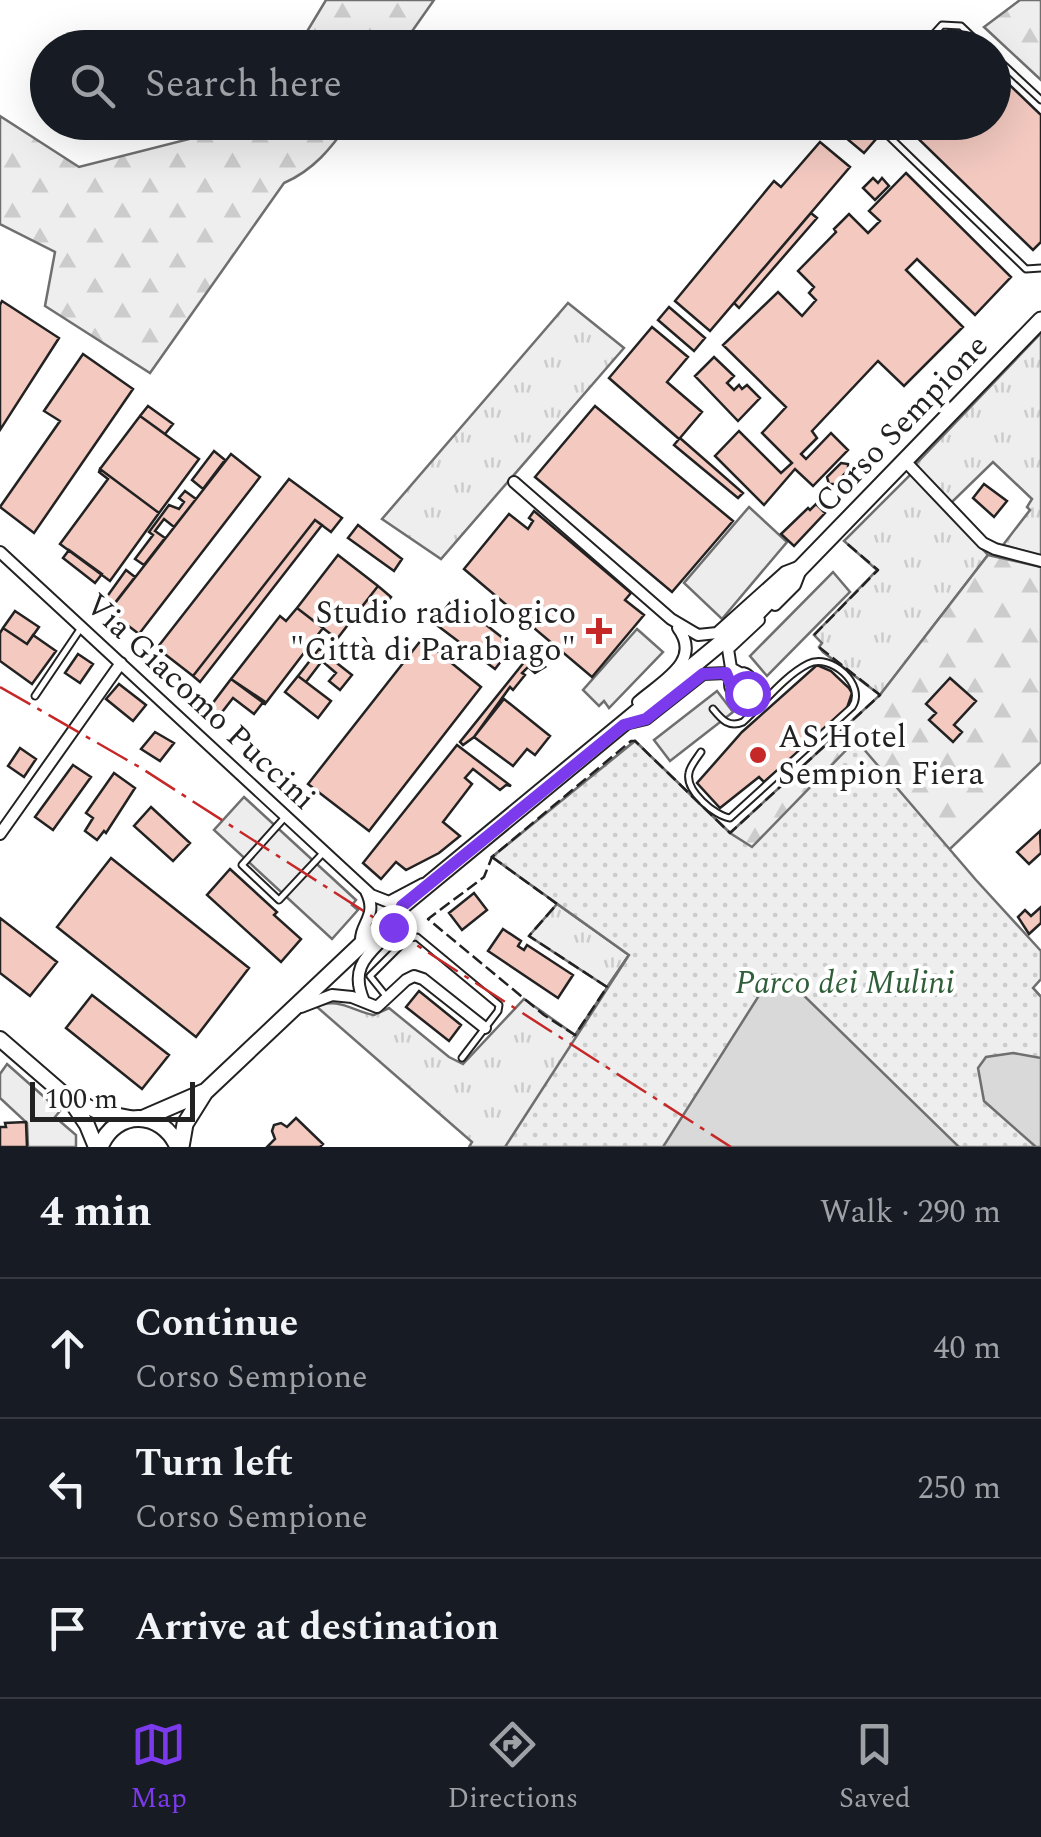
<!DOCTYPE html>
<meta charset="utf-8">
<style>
:root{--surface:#171b24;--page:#242831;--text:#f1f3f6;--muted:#9ea1a6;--line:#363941;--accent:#7c3aed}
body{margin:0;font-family:Spectral,serif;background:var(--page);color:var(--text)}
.scale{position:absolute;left:30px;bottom:25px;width:165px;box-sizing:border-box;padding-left:10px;border:5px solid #222;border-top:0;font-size:28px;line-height:35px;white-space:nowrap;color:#222;-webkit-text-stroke:8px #fff;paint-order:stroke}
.stop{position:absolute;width:30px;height:30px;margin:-22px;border:8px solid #7c3aed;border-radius:50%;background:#fff}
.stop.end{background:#7c3aed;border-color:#fff;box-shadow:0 2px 10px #0008}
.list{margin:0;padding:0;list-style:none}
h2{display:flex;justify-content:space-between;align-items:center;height:130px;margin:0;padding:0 40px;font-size:42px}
h2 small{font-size:32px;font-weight:400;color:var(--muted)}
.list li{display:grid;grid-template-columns:65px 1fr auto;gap:30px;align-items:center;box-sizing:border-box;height:140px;padding:0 40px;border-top:2px solid var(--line)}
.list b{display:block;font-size:38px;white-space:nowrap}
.list p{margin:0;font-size:32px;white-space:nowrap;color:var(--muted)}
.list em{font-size:32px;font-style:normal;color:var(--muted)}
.icon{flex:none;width:55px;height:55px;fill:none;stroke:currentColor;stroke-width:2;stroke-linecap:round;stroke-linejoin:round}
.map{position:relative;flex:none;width:1041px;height:1147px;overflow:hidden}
.search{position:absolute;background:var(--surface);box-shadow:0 10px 40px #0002;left:30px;right:30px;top:30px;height:110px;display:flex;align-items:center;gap:25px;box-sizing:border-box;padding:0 35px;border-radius:55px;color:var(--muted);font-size:38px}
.sheet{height:550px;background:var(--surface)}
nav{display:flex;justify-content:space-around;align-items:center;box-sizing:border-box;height:140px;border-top:2px solid var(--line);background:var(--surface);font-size:28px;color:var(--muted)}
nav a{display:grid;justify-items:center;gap:5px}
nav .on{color:var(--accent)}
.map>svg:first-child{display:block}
.grass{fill:url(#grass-tufts);stroke:#6f6f6f;stroke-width:2.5}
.forest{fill:url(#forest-firs);stroke:#6f6f6f;stroke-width:2.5}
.park{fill:url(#park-dots);stroke:#6f6f6f;stroke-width:2.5}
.parking{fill:#ededed;stroke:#6f6f6f;stroke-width:2.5}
.water{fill:#d9d9d9;stroke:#6f6f6f;stroke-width:2.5}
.building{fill:#f3c9c0;stroke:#222;stroke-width:2.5}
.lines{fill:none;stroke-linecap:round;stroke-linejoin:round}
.lane-casing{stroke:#222;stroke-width:9}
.street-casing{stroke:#222;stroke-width:14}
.secondary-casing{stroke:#222;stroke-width:18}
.primary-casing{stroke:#222;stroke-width:19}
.lane{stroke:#fff;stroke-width:5}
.street{stroke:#fff;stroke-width:10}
.secondary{stroke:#fff;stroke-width:14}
.primary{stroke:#fff;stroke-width:15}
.fence{stroke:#222;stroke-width:2.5;stroke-dasharray:12 5;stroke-linecap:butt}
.power{stroke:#c62828;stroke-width:2.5;stroke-dasharray:35 8 5 8;stroke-linecap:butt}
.route{stroke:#7c3aed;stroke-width:12}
.poi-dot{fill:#c62828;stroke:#fff;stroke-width:4}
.labels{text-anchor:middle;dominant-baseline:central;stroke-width:8;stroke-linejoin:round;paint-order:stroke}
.street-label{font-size:32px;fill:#222;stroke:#fff}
.poi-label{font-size:32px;fill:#222;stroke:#fff;text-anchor:end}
.park-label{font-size:32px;font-style:italic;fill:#2f5e38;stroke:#fff}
</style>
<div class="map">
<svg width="1041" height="1147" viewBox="0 0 1041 1147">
<defs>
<pattern id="grass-tufts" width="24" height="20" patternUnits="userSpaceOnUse" patternTransform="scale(2.5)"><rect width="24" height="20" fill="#eee"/><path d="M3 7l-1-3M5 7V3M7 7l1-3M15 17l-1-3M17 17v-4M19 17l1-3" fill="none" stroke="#ccc"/></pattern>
<pattern id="forest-firs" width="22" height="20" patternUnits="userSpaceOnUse" patternTransform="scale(2.5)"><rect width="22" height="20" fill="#eee"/><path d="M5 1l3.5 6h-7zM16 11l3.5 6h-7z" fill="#ccc"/></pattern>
<pattern id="park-dots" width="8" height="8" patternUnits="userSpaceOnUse" patternTransform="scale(2.5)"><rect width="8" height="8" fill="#eee"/><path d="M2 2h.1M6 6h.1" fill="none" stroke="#ccc" stroke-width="1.8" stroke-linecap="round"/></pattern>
</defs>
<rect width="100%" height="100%" fill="#fff"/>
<path class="grass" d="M 568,303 L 624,348 L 441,559 L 382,519 Z
M 1041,333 L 1041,556 L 1003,545 L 1030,510 L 1027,507 L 1032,499 L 993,462 L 951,503 L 917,469 L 916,464 Z
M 911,474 L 988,555 L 880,695 L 823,652 L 819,647 L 822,643 L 814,635 L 877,570 L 844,541 Z
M 557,904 L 629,955 L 607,987 L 529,936 Z
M 1026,980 L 1041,997 L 1041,1147 L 469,1147 L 472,1142 L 317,1007 C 336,996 355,1012 374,1015 L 389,1008 L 449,1057 L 463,1064 L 524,999 L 575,1035 Z"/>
<path class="forest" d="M 326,0 L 434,0 L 401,47 L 297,48 Z
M 1020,0 L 1041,0 L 1041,80 L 984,27 Z
M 0,116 L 79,167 L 252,123 L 349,123 C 331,148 314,170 284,183 L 150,373 L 45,306 L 55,252 L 0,224 Z
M 988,555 L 1041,567 L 1041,762 L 929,869 L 575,1035 L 629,955 L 492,857 L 635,741 L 730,833 L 880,695 Z"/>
<path class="park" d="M 856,740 L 976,880 L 1041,951 L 1041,979 L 1033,988 L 1041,997 L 1041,1147 L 505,1147 L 629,955 L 492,857 L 635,741 L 730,833 L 752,847 Z"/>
<path class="parking" d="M 749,507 L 787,542 L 722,619 L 684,583 Z
M 833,572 L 850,592 L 767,676 L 750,656 Z
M 637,629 L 663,652 L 609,708 L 604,701 L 599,706 L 583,690 Z
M 717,691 L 733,712 L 670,761 L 654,740 Z
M 244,797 L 356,900 L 352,905 L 358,910 L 332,939 L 214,830 Z
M 7,1064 L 60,1111 L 55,1117 L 76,1135 L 76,1147 L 28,1147 L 27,1123 L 0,1098 L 0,1074 Z"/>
<path class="water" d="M 772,975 L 790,982 L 959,1147 L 663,1147 Z
M 1013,1053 L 1041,1058 L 1041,1147 L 1036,1147 L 984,1101 L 978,1068 L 986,1057 Z"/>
<path class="building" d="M 950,28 L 970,48 L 932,48 Z
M 994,70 L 1041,115 L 1041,242 L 1033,250 L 901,122 L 994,122 Z
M 837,122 L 857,122 L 876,139 L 864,153 L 833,127 Z
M 820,142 L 850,167 L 710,331 L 675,301 L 774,181 L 781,187 Z
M 906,173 L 1011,277 L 975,315 L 917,259 L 906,270 L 963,327 L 904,386 L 878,361 L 812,431 L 817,438 L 801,454 L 806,459 L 831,433 L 848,450 L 813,486 L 795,469 L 764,505 L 715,456 L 739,431 L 781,473 L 792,463 L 762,433 L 786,407 L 723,345 L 778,292 L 802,316 L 816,300 L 809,293 L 814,287 L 798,271 L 836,232 L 834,229 L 849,214 L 868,233 L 880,221 L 869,211 Z
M 873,178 L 878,183 L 882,178 L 889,186 L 875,200 L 863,188 Z
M 811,213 L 817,218 L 739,308 L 734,303 Z
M 2,301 L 59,338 L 0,430 L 0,305 Z
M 669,307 L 705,338 L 694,351 L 658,320 Z
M 652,327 L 688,357 L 667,382 L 702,412 L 680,438 L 743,493 L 738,498 L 674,445 L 679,439 L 609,378 Z
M 83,354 L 133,389 L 34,533 L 0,507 L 60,421 L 44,411 Z
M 714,357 L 734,376 L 727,383 L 734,390 L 739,385 L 742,389 L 747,385 L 760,398 L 738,421 L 695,376 Z
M 148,406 L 173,424 L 165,434 L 140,416 Z
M 595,406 L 733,521 L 672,592 L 535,477 Z
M 140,416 L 199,459 L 159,513 L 100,469 Z
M 214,451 L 225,460 L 203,489 L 192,480 Z
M 231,454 L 260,477 L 139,634 L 109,611 Z
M 841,463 L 848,464 L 848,470 L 835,484 L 829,484 L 827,477 Z
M 100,469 L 159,513 L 110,581 L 60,544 L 108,479 L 99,472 Z
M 289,479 L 342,518 L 331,532 L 315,520 L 193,676 L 157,648 Z
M 984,484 L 1007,501 L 994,517 L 973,498 Z
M 185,491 L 196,499 L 174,527 L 164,519 L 155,531 L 165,538 L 144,565 L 135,559 L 153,535 L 149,532 L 169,505 L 179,509 L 184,502 L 179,498 Z
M 816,504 L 825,513 L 794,546 L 781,534 L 808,508 L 810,510 Z
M 534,511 L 631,593 L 625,600 L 644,615 L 592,677 L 464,569 L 509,514 L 528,529 L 533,521 L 529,518 Z
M 315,520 L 322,525 L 200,682 L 193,676 Z
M 358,525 L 402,559 L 394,571 L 348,538 Z
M 69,550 L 102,574 L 95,583 L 63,558 Z
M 338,555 L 378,586 L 337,639 L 297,608 Z
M 126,570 L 135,577 L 114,604 L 106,598 Z
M 378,586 L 391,597 L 371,624 L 357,613 Z
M 453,599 L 513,646 L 495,669 L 434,623 Z
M 297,608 L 323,628 L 265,704 L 231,679 L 280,616 L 286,621 Z
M 15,611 L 39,627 L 27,644 L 3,628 Z
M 3,628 L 27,644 L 33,635 L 56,651 L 32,684 L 0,661 L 0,633 Z
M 422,639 L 481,687 L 369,831 L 308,784 Z
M 319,649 L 352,675 L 340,690 L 329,681 L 336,673 L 322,661 L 306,682 L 298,676 Z
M 78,654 L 93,664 L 80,683 L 65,673 Z
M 529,656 L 545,667 L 535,673 L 528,667 L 522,673 L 525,675 L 513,690 L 510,687 L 474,737 L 463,745 L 460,742 Z
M 817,665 L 831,671 L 849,688 L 852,693 L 847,708 L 764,782 L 759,777 L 720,808 L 697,783 L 742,732 Z
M 298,676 L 331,701 L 318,718 L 285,692 Z
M 950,678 L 976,701 L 954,725 L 962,732 L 953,742 L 929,720 L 936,713 L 926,704 Z
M 231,679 L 264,701 L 254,714 L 233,698 L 212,725 L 203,716 Z
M 119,684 L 146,705 L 133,721 L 106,699 Z
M 504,699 L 550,736 L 535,755 L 527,749 L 513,766 L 474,737 Z
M 155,732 L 174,743 L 160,761 L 141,749 Z
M 457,745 L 511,786 L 506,785 L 500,790 L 473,769 L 465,778 L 472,784 L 443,822 L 460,836 L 439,853 L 406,870 L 396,862 L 381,879 L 363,863 Z
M 20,748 L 36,759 L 24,777 L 8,766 Z
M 73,765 L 91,777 L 53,830 L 35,817 Z
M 114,773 L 135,788 L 106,833 L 104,831 L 97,840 L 85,831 L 93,818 L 86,813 Z
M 151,807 L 190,843 L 173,861 L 134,826 Z
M 1040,831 L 1041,853 L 1029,864 L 1017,852 Z
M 111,858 L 249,968 L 196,1037 L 57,927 Z
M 230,869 L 277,912 L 274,915 L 301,939 L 281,962 L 207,895 Z
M 474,893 L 487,910 L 462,930 L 449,913 Z
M 1041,907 L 1041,923 L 1029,934 L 1018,917 L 1025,910 L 1031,916 Z
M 0,918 L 57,962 L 30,996 L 0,973 Z
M 503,929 L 521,941 L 518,946 L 524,950 L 527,945 L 573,975 L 558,998 L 488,951 Z
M 419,991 L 461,1025 L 449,1041 L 406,1007 Z
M 92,995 L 169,1055 L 142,1089 L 66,1028 Z
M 296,1118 L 323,1144 L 320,1147 L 267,1147 L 275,1139 L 272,1131 L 274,1125 L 281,1123 L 287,1127 Z
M 26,1122 L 27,1147 L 0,1147 L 0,1127 L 6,1127 L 5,1123 Z"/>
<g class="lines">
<g class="lane-casing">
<path id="lane" d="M 921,48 L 942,25 L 961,26 L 984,48
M 994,56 L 1041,100
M 874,122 L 1026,269 L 1041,268
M 35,696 L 81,628
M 701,752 C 697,758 690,766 689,773 C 685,791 715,816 730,818 L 852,707 C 867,685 830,652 808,664 C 784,676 763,704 743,722 C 729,728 722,720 713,709
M 286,816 L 242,865 L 279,900 L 324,852
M 386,996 L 370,976 L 408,938 L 417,937 L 499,1005 L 498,1011 L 462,1058"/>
</g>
<g class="street-casing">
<path id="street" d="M 904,460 L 983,543 L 995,549 L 1041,561
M 514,482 L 671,619 L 698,635 L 717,633 L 785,572 L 798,567
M 0,552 L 371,895 L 389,902 L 423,884
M 775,605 L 795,585 L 800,572
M 740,673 L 731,668 L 728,649 L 759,620
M730 684a11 11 0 1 1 22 0a11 11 0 1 1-22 0Z
M 638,702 C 662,681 703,661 678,628
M 625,724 L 646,719 L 703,674 L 726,673 L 731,681
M 0,834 L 121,663
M 361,944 C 359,923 379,917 366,891
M 364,1001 C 342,952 394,947 402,908
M 301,1007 L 332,995 L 352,997 L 377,1007 L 406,980 L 414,976 L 423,979 L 485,1028"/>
</g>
<g class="secondary-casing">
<path id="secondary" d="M 0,1039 L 67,1097 L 99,1112 L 130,1118
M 71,1101 L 87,1125 L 96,1147"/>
</g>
<g class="primary-casing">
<path id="primary" d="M 144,1118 L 204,1092
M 100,1147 C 116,1108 162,1110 178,1147
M 181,1147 L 185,1124 L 205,1092 L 402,906 L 757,613 L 1041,320"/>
</g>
<use href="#lane" class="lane"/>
<use href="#street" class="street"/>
<use href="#secondary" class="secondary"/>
<use href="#primary" class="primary"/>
<path class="fence" d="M 814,635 L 878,570 L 844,541
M 492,857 L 557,904 L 529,936 L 607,987 L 575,1035 L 544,1015 L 428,919 L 484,877 L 492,857 L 631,741 L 635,741 L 730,833 L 880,695 L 819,647"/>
<path class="power" d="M 0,687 L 141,768 L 731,1147"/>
</g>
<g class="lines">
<path class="route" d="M 393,927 L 400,916 L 402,906 L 624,725 L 646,719 L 703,674 L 726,673 L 734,692 L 747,693"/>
</g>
<g class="poi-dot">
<path d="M594 616h10v10h10v10h-10v10h-10v-10h-10v-10h10z"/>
<circle cx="758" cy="755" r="10"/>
</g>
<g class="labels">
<g class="street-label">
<text transform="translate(902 424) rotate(-46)">Corso Sempione</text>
<text transform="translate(200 702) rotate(43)">Via Giacomo Puccini</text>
</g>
<g class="poi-label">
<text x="576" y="613">Studio radiologico<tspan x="576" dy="37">"Città di Parabiago"</tspan></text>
<text x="778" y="737" text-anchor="start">AS Hotel<tspan x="778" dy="37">Sempion Fiera</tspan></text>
</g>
<g class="park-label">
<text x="845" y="983">Parco dei Mulini</text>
</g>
</g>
</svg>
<div class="scale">100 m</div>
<div class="stop" style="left:747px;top:693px"></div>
<div class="stop end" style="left:393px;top:927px"></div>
<div class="search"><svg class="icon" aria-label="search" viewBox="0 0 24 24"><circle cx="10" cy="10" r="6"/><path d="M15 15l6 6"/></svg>Search here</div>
</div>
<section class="sheet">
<h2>4 min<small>Walk · 290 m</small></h2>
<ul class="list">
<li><svg class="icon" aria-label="ahead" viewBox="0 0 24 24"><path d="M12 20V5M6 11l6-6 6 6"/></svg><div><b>Continue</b><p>Corso Sempione</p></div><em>40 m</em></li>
<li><svg class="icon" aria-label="left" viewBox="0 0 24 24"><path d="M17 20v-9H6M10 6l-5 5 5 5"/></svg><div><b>Turn left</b><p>Corso Sempione</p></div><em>250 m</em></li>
<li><svg class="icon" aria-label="arrive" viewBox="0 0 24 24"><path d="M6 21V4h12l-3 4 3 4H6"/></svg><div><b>Arrive at destination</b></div></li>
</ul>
</section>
<nav>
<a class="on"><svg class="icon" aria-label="map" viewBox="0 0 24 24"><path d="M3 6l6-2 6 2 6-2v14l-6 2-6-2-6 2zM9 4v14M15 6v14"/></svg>Map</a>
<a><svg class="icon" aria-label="directions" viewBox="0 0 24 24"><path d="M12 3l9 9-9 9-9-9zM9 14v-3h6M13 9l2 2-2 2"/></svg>Directions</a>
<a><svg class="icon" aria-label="saved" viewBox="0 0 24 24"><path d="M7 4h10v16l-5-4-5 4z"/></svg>Saved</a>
</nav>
